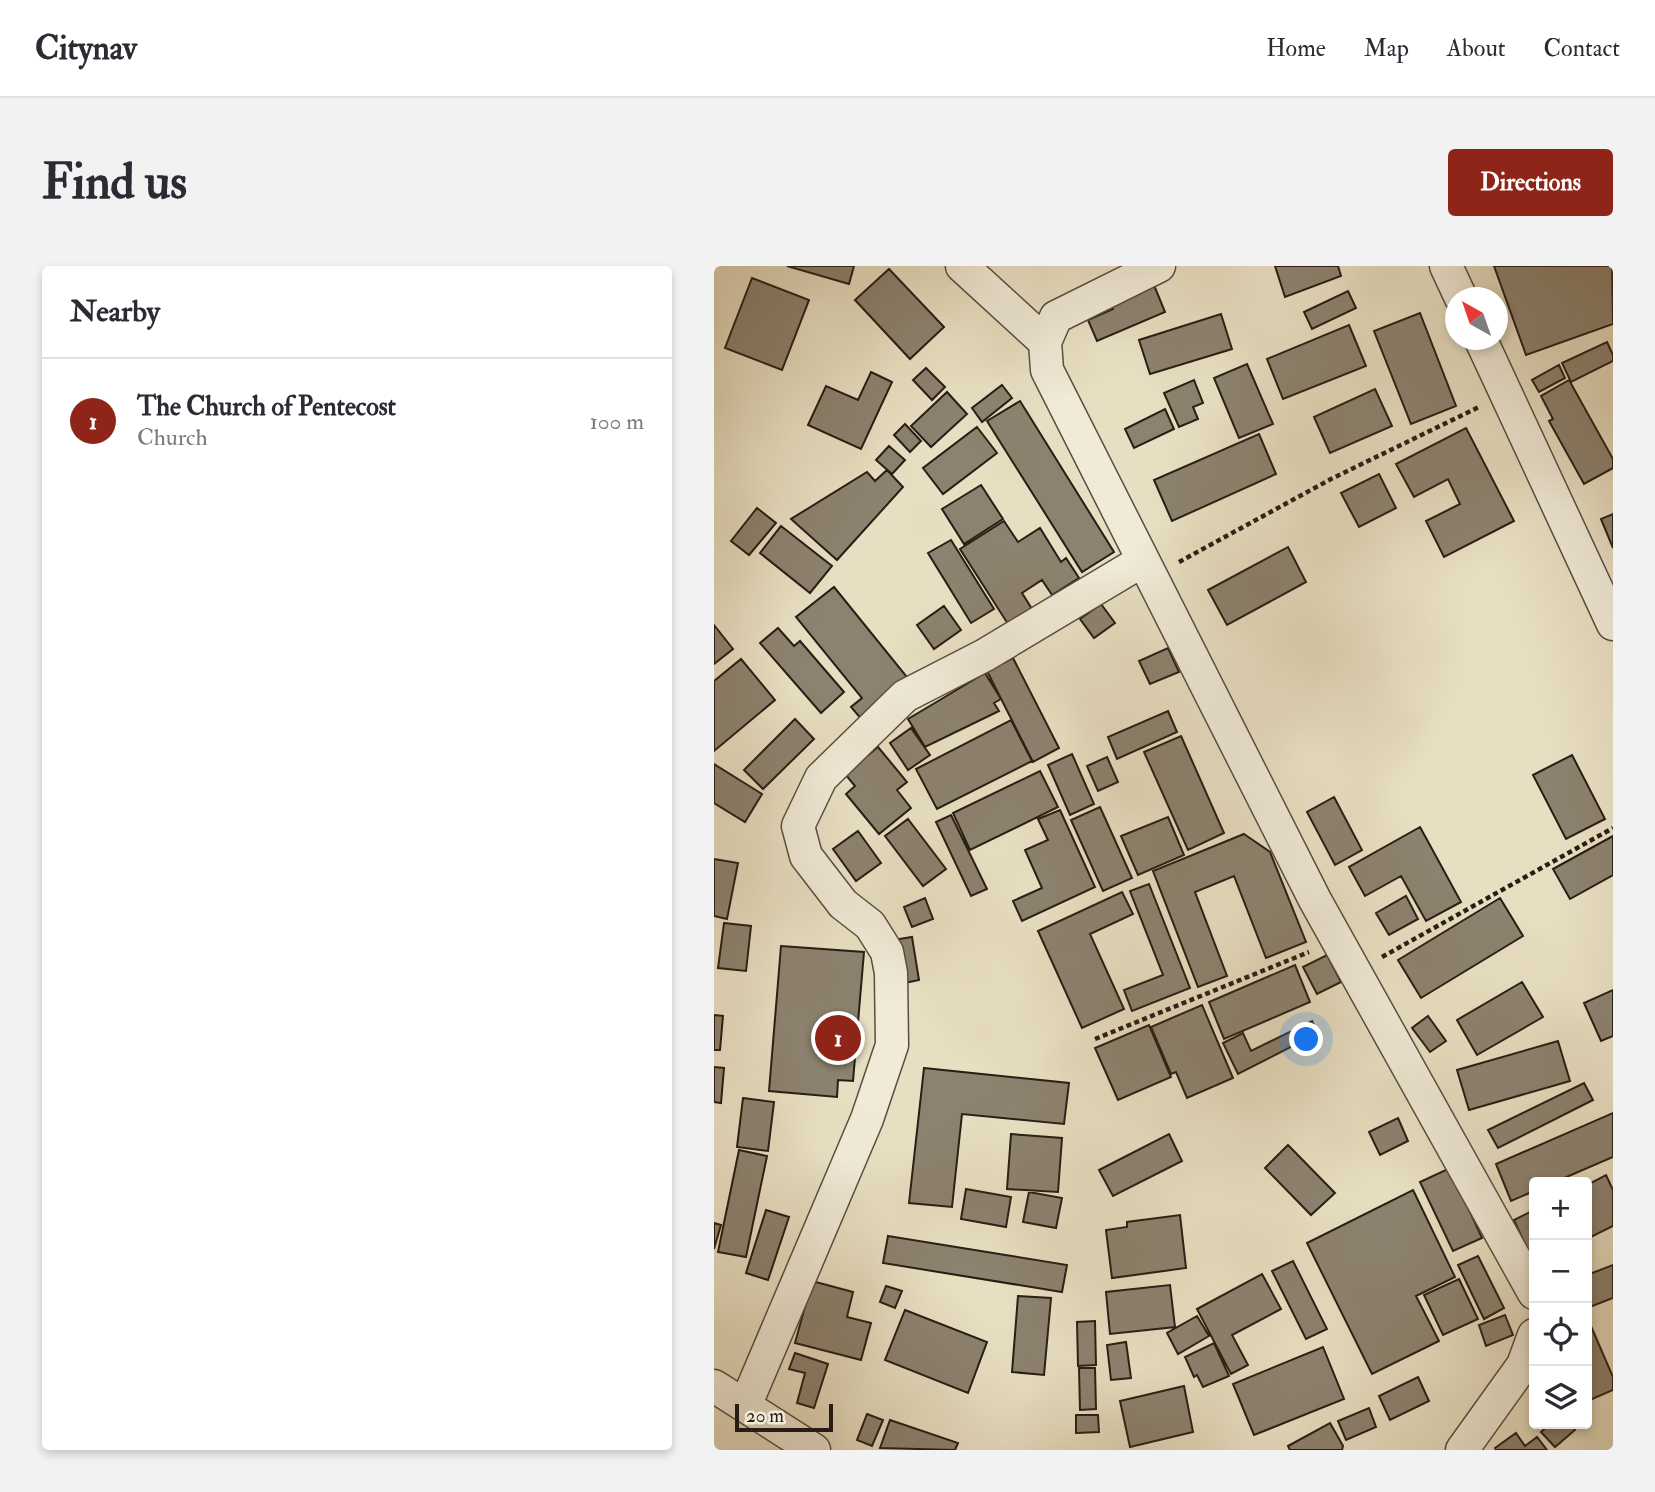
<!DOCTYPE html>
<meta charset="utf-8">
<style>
:root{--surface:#fff;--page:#f2f2f3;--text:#2b2b33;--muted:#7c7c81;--line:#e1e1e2;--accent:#8f2418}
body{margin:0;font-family:"IM FELL Double Pica",serif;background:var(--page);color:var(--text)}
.controls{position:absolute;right:21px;bottom:21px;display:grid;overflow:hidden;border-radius:7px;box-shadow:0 4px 10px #0003}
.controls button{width:63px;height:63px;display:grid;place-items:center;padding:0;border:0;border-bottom:2px solid var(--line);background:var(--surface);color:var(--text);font:35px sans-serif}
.compass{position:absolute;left:731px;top:21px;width:63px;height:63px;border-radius:50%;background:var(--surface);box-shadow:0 4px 10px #0003;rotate:320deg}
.scale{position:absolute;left:21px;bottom:18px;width:98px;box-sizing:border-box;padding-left:7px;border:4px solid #281d15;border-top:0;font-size:19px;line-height:24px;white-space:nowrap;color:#281d15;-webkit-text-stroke:5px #f0ead7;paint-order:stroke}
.you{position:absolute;left:593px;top:774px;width:24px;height:24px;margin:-18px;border:5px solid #fff;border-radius:50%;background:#1a73e8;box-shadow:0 0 0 10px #1a73e833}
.badge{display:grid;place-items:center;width:46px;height:46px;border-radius:50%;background:var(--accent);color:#fff;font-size:23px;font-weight:700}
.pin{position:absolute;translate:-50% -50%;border:4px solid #fff;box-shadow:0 2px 7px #0006}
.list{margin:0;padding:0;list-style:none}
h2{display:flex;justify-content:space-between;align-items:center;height:91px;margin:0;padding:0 28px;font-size:30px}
h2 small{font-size:23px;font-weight:400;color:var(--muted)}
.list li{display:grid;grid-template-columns:46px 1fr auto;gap:21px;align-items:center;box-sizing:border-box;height:126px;padding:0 28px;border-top:2px solid var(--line)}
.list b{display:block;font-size:26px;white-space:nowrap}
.list p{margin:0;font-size:23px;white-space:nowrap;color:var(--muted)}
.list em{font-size:23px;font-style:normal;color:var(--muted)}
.icon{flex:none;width:38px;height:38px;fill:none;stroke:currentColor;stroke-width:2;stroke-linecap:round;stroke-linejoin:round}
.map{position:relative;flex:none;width:899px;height:1184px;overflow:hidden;border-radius:7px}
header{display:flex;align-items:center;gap:42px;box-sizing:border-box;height:98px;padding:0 35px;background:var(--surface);border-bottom:2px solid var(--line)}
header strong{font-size:33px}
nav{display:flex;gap:38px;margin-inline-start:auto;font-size:24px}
.intro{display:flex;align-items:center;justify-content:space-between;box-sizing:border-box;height:168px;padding:0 42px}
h1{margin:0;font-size:49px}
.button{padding:18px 32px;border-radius:7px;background:var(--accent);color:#fff;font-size:24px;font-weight:700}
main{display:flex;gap:42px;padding:0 42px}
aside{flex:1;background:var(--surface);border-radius:7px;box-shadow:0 4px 10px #0003}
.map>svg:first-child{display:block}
.building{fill:#8c826f;stroke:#281d15;stroke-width:2}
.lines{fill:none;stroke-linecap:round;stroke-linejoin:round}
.minor-casing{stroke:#584e40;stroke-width:35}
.path{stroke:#281d15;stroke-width:4.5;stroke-dasharray:5 3.5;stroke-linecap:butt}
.minor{stroke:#f0ead7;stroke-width:32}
</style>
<header>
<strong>Citynav</strong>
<nav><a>Home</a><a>Map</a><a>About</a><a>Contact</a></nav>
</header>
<div class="intro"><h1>Find us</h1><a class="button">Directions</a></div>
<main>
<aside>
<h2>Nearby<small></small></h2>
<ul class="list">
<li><span class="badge">1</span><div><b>The Church of Pentecost</b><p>Church</p></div><em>100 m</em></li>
</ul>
</aside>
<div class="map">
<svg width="899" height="1184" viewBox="0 0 899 1184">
<rect width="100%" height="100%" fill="#e8dfc2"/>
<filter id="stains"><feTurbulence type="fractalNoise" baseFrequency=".00286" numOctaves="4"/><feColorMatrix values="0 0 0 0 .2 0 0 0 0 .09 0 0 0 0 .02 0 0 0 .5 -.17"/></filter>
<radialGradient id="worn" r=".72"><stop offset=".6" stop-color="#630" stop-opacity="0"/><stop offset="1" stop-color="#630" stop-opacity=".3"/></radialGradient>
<path class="building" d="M 73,0 L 140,0 L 135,18 Z
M 561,0 L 624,0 L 627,10 L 571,31 Z
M 780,0 L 898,0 L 899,58 L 812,89 Z
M 175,3 L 230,61 L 196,93 L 141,34 Z
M 38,12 L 95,34 L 68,104 L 11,82 Z
M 440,19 L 451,46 L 383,75 L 374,54 L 399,43 L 397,38 Z
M 634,25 L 642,42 L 598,63 L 590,46 Z
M 706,47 L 742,140 L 697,158 L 660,65 Z
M 507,48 L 518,83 L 436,108 L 425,74 Z
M 635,59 L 652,100 L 569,133 L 553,93 Z
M 893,76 L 899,89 L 899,95 L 857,116 L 848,97 Z
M 533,98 L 559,158 L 525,172 L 500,112 Z
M 845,99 L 851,112 L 825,126 L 818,114 Z
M 212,102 L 231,121 L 218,134 L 199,114 Z
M 157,106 L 178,116 L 147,183 L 94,159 L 112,120 L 144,134 Z
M 480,114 L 489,137 L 479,141 L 484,153 L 465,161 L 450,127 Z
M 855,114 L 899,193 L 899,202 L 870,218 L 835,155 L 839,153 L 827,130 Z
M 288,119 L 298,132 L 268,156 L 258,142 Z
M 661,123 L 678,160 L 616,187 L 600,151 Z
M 233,126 L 253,148 L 217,181 L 197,160 Z
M 306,135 L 400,286 L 368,306 L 273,155 Z
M 451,143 L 460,163 L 420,182 L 411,163 Z
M 191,158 L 207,175 L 196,186 L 180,169 Z
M 263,161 L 283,187 L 229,228 L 209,202 Z
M 752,162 L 800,255 L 730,291 L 712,255 L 746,238 L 734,213 L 700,231 L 682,198 Z
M 545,168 L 562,208 L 458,255 L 440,214 Z
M 175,180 L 191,194 L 178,208 L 162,194 Z
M 173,204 L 189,221 L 123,294 L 77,253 L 153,206 L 161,215 Z
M 665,208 L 682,242 L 645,261 L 627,227 Z
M 267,219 L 289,253 L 250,278 L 228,243 Z
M 43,242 L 62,257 L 35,289 L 17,275 Z
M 899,248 L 899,282 L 887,253 Z
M 290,255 L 304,276 L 326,262 L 347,296 L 352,292 L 365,312 L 338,329 L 328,314 L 308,327 L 318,343 L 294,358 L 246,283 Z
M 67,260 L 118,300 L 96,327 L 46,287 Z
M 237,274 L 280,343 L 257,357 L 214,287 Z
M 574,281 L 592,316 L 513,359 L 494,324 Z
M 120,321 L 197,416 L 149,455 L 137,441 L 148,432 L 82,351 Z
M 387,338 L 401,357 L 380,372 L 366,353 Z
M 230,340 L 247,364 L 220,383 L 203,359 Z
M 0,359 L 19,383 L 0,398 Z
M 64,362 L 80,380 L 86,375 L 130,426 L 107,447 L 46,377 Z
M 454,382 L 465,406 L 436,418 L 425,395 Z
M 299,392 L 345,482 L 319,496 L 273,405 Z
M 27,393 L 61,434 L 0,485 L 0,415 Z
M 271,407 L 287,433 L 280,437 L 285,445 L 211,481 L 194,453 Z
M 454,445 L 463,466 L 403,493 L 394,471 Z
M 81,453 L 100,473 L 49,523 L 30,504 Z
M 297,454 L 318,495 L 223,543 L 202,503 Z
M 197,462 L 216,489 L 194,504 L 176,477 Z
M 467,470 L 510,567 L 474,584 L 430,486 Z
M 164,481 L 193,516 L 183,524 L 197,542 L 165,568 L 132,528 L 141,520 L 131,508 Z
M 358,488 L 380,538 L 356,549 L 334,499 Z
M 858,489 L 891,553 L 852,573 L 819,509 Z
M 393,491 L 404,516 L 384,525 L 373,500 Z
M 0,498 L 48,528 L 31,556 L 0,537 Z
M 326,505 L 344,541 L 256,584 L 239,547 Z
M 620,531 L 648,584 L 621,599 L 593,546 Z
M 386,541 L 418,612 L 389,625 L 357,554 Z
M 346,544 L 381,621 L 308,655 L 299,635 L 328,622 L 311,584 L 334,574 L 324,553 Z
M 237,549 L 273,623 L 257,630 L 222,556 Z
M 454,551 L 470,589 L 424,609 L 407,570 Z
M 194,553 L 232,603 L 209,620 L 171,570 Z
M 706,561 L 747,636 L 712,655 L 687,610 L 651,630 L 635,601 Z
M 144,565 L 167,597 L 142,615 L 119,583 Z
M 530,568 L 556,586 L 592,676 L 552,692 L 520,610 L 481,626 L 513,710 L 484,721 L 439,605 Z
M 899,570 L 899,609 L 856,633 L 839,603 Z
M 0,593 L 24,597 L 13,653 L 0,650 Z
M 435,618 L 476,722 L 418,745 L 410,724 L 449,709 L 416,625 Z
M 408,626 L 419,648 L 376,668 L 410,743 L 368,762 L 324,665 Z
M 692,630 L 704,653 L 675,669 L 662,647 Z
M 211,632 L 219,653 L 198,661 L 190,641 Z
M 786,632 L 809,670 L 707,732 L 684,694 Z
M 10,657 L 37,660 L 32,705 L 4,702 Z
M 198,671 L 205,714 L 186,718 L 179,674 Z
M 67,680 L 150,686 L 139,815 L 124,814 L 123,831 L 55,825 Z
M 613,689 L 627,716 L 603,728 L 589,701 Z
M 581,699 L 596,736 L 510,773 L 495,736 Z
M 808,716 L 829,751 L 763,789 L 743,754 Z
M 899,724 L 899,770 L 887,775 L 870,737 Z
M 488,739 L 519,812 L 473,832 L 462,806 L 457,808 L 437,761 Z
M 0,749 L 9,750 L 6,784 L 0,784 Z
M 714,750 L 732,775 L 716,786 L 698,762 Z
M 598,755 L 604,767 L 524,808 L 509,777 L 529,767 L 537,785 Z
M 435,759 L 457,811 L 404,834 L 381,782 Z
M 844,775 L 856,815 L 755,844 L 743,804 Z
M 0,801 L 10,802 L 7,837 L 0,836 Z
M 210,802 L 355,817 L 350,858 L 248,848 L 238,941 L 195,937 Z
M 870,817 L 879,834 L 784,882 L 774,864 Z
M 29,832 L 60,836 L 54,885 L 23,881 Z
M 899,847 L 899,891 L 841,916 L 820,916 L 820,925 L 797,935 L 782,898 Z
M 684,852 L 694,875 L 666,889 L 655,866 Z
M 297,868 L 348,872 L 344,926 L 293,923 Z
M 455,868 L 468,895 L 399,930 L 385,904 Z
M 574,879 L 621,927 L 597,949 L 551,902 Z
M 25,884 L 53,890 L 32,991 L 4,986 Z
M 736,902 L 768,972 L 739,985 L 706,916 Z
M 892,909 L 899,924 L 899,960 L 873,973 L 873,919 Z
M 252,923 L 297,931 L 292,961 L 247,953 Z
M 699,924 L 741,1011 L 702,1030 L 725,1075 L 658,1108 L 593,977 Z
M 315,926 L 348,932 L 342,962 L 309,956 Z
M 52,944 L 75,951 L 54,1014 L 32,1007 Z
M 820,944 L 820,998 L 800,954 Z
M 466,949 L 472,1002 L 398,1012 L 392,964 L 413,961 L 413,956 Z
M 0,957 L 7,959 L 0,983 Z
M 174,970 L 353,999 L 348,1026 L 169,997 Z
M 764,990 L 790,1042 L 770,1053 L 744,999 Z
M 579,995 L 613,1063 L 592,1073 L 558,1005 Z
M 899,999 L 899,1032 L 873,1042 L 873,1009 Z
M 548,1008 L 567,1043 L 518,1069 L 534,1099 L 517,1108 L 483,1043 Z
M 745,1013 L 764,1053 L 729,1069 L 710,1029 Z
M 98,1015 L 139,1026 L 133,1051 L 157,1057 L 147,1094 L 81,1077 Z
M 456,1019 L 461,1061 L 396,1068 L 392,1026 Z
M 172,1020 L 188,1025 L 181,1042 L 166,1036 Z
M 304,1030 L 337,1032 L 330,1109 L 298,1106 Z
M 191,1044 L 273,1076 L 254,1127 L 171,1094 Z
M 791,1049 L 799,1069 L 772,1080 L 765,1059 Z
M 483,1050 L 495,1070 L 464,1088 L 453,1067 Z
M 873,1051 L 899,1111 L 899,1124 L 876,1134 L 873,1127 Z
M 381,1055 L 382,1099 L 364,1100 L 363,1056 Z
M 412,1076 L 417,1112 L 397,1114 L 393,1079 Z
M 500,1077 L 515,1110 L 489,1121 L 483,1109 L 480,1111 L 471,1091 Z
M 609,1081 L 630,1133 L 540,1169 L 519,1118 Z
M 81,1087 L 114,1098 L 100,1142 L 83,1137 L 91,1107 L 75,1103 Z
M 365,1102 L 381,1102 L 382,1143 L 366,1144 Z
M 704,1111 L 715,1135 L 676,1154 L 665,1130 Z
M 470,1120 L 479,1166 L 416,1181 L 406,1135 Z
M 655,1142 L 662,1161 L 632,1174 L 624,1155 Z
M 153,1148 L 169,1154 L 158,1180 L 143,1174 Z
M 362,1149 L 384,1149 L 385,1166 L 362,1167 Z
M 176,1154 L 244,1177 L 241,1184 L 166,1182 Z
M 616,1157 L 629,1180 L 628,1184 L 576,1184 L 574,1180 Z
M 836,1158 L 856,1158 L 861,1164 L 841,1181 L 827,1166 Z
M 802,1167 L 811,1180 L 823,1171 L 833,1184 L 782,1184 L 781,1182 Z"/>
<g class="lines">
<g class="minor-casing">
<path id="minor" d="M 248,0 L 331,76
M 445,0 L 342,51 L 331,76 L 333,104 L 601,634 L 820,1027
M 732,0 L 747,32
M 767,74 L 899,358
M 0,1120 L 100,1184
M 31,1140 L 153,853 L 178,779 L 177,707 L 173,686 L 156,659 L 129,638 L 92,590 L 84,560 L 107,512 L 191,430 L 271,389 L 428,295
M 748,1184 L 809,1099 L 820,1069"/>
</g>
<path class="path" d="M 465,296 L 617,213 L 765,141
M 668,691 L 899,562
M 381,773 L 595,686"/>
<use href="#minor" class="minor"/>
</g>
<rect width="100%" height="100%" filter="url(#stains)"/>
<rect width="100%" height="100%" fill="url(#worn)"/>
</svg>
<div class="controls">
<button>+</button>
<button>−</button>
<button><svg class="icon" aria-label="locate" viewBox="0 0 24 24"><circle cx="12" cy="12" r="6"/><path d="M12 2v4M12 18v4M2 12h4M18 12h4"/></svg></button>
<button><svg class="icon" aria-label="layers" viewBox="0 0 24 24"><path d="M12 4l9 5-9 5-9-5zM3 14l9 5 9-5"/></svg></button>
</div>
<svg class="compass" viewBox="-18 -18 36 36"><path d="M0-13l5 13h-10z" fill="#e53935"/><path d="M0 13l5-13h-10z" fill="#7c7c81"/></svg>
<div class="scale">20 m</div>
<div class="you"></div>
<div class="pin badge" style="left:124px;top:772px">1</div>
</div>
</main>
